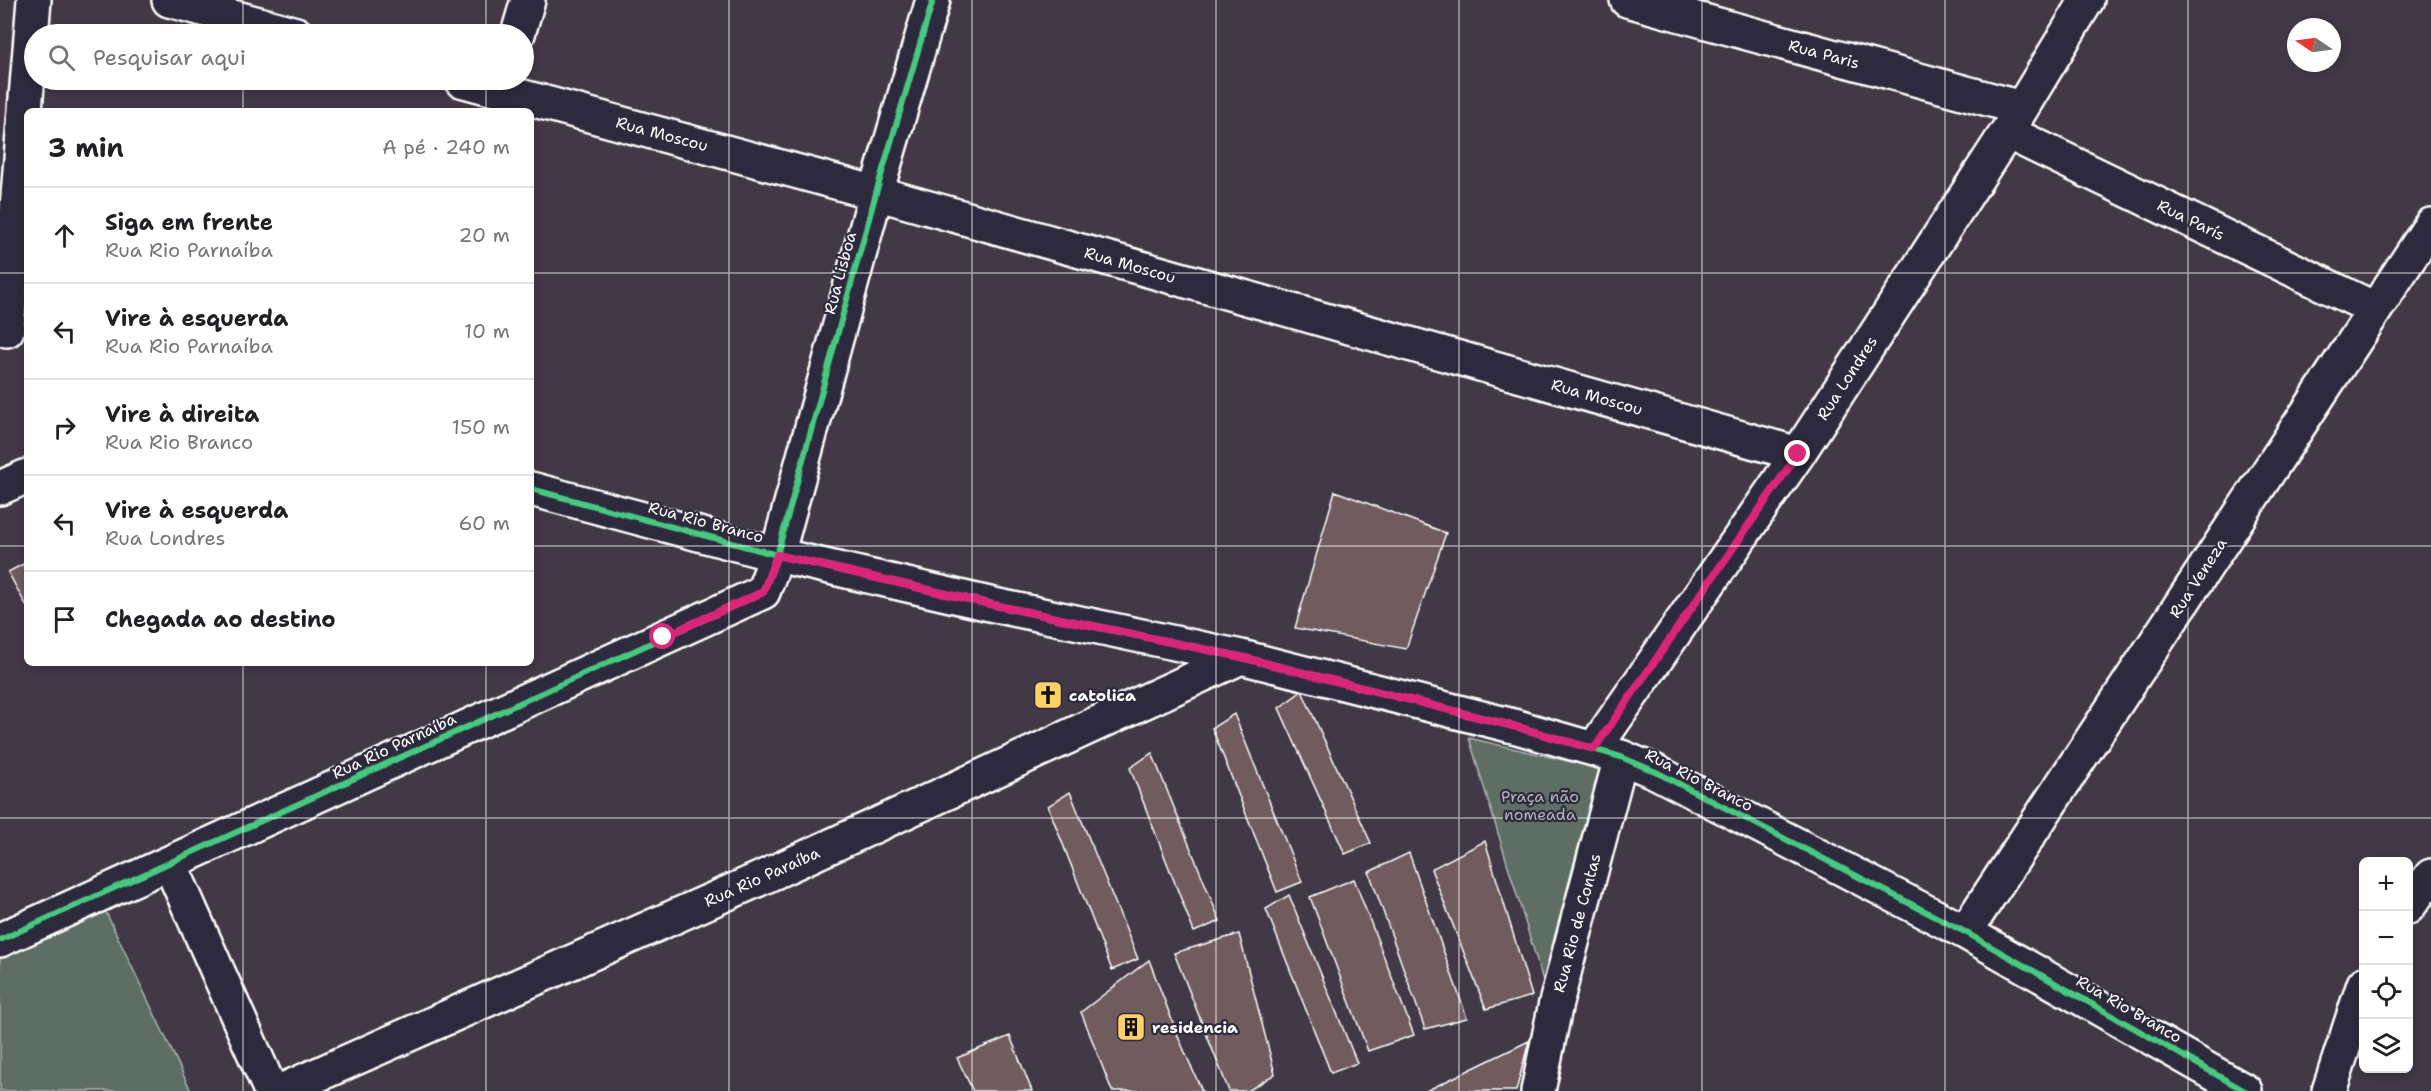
<!DOCTYPE html>
<html lang="pt">
<meta charset="utf-8">
<style>
:root{--surface:#fff;--page:#f2f2f2;--text:#202124;--muted:#757577;--line:#e0e0e0}
body{margin:0;font-family:"Shantell Sans",sans-serif;background:var(--page);color:var(--text)}
.controls{position:absolute;right:18px;bottom:18px;display:grid;overflow:hidden;border-radius:9px;box-shadow:0 3px 9px #0003}
.controls button{width:54px;height:54px;display:grid;place-items:center;padding:0;border:0;border-bottom:2px solid var(--line);background:var(--surface);color:var(--text);font:30px sans-serif}
.compass{position:absolute;left:2287px;top:18px;width:54px;height:54px;border-radius:50%;background:var(--surface);box-shadow:0 3px 9px #0003;rotate:283deg}
.stop{position:absolute;width:18px;height:18px;margin:-14px;border:4px solid #db2777;border-radius:50%;background:#fff}
.stop.end{background:#db2777;border-color:#fff;box-shadow:0 2px 6px #0008}
.list{margin:0;padding:0;list-style:none}
h2{display:flex;justify-content:space-between;align-items:center;height:78px;margin:0;padding:0 24px;font-size:26px}
h2 small{font-size:20px;font-weight:400;color:var(--muted)}
.list li{display:grid;grid-template-columns:39px 1fr auto;gap:18px;align-items:center;box-sizing:border-box;height:96px;padding:0 24px;border-top:2px solid var(--line)}
.list b{display:block;font-size:22px;white-space:nowrap}
.list p{margin:0;font-size:20px;white-space:nowrap;color:var(--muted)}
.list em{font-size:20px;font-style:normal;color:var(--muted)}
.icon{flex:none;width:33px;height:33px;fill:none;stroke:currentColor;stroke-width:2;stroke-linecap:round;stroke-linejoin:round}
.map{position:relative;flex:none;width:2431px;height:1091px;overflow:hidden}
.search{position:absolute;background:var(--surface);box-shadow:0 3px 9px #0003;left:24px;top:24px;width:510px;height:66px;display:flex;align-items:center;gap:15px;box-sizing:border-box;padding:0 21px;border-radius:33px;color:var(--muted);font-size:22px}
.panel{position:absolute;background:var(--surface);box-shadow:0 3px 9px #0003;left:24px;top:108px;width:510px;height:558px;border-radius:9px}
.map>svg:first-child{display:block}
.green{fill:#5e6e65;stroke:#aeb6b2;stroke-width:1.5}
.building{fill:#705b5e;stroke:#fff;stroke-width:1.5}
.lines{fill:none;stroke-linecap:round;stroke-linejoin:round}
.minor-casing{stroke:#fff;stroke-width:38}
.minor{stroke:#2f2a3d;stroke-width:33}
.cycleway-casing{stroke:#2f2a3d;stroke-width:10}
.cycleway{stroke:#46c982;stroke-width:6}
.route{stroke:#db2777;stroke-width:8}
.grid{fill:none;stroke:#fff;stroke-width:1.5;stroke-opacity:0.55}
.labels{text-anchor:middle;dominant-baseline:central;stroke-width:4.5;stroke-linejoin:round;paint-order:stroke}
.street-label{font-size:16px;fill:#fff;stroke:#2f2a3d}
.poi-label{font-size:16px;font-weight:bold;fill:#fff;stroke:#2f2a3d;text-anchor:start}
.park-label{font-size:16px;fill:#aeb6b2;stroke:#2f2a3d}
</style>
<div class="map">
<svg width="2431" height="1091" viewBox="0 0 2431 1091">
<rect width="100%" height="100%" fill="#423947"/>
<filter id="ink" filterUnits="userSpaceOnUse"><feTurbulence type="fractalNoise" baseFrequency=".0167" numOctaves="2"/><feDisplacementMap in="SourceGraphic" scale="12" xChannelSelector="R" yChannelSelector="G"/><feConvolveMatrix kernelMatrix="1 2 1 2 8 2 1 2 1" color-interpolation-filters="sRGB"/></filter>
<g filter="url(#ink)">
<path class="green" d="M 1469,738 L 1601,769 L 1574,863 L 1545,987 Z
M 104,908 L 191,1091 L 0,1091 L 0,956 Z"/>
<path class="building" d="M 1335,491 L 1446,533 L 1406,649 L 1295,628 Z
M 27,562 L 27,607 L 8,572 Z
M 1302,691 L 1371,843 L 1345,854 L 1279,708 Z
M 1234,714 L 1302,882 L 1277,892 L 1212,728 Z
M 1152,753 L 1220,921 L 1194,932 L 1130,768 Z
M 1070,792 L 1138,959 L 1112,970 L 1048,806 Z
M 1485,841 L 1532,996 L 1486,1009 L 1431,869 Z
M 1409,853 L 1467,1018 L 1425,1029 L 1369,872 Z
M 1354,879 L 1414,1035 L 1368,1051 L 1310,897 Z
M 1289,895 L 1357,1063 L 1331,1073 L 1266,909 Z
M 1239,934 L 1275,1074 L 1248,1091 L 1229,1091 L 1174,953 Z
M 1149,960 L 1180,1041 L 1202,1091 L 1112,1091 L 1081,1012 Z
M 1010,1036 L 1032,1091 L 973,1091 L 957,1058 Z
M 1529,1041 L 1516,1091 L 1426,1091 Z"/>
<g class="lines">
<g class="minor-casing">
<path id="minor" d="M 169,0 L 296,34
M 1627,0 L 2021,108
M 518,34 L 528,0
M 461,80 L 876,193 L 1798,454
M 2007,132 L 2375,309
M 7,330 L 34,0
M 0,488 L 27,476
M 531,489 L 777,555 L 994,605 L 1241,657 L 1517,727 L 1621,757 L 1656,772 L 1965,932 L 2245,1091
M 1594,749 L 1798,454 L 2007,132 L 2087,0
M 170,864 L 271,1091
M 2408,907 L 2431,876
M 1965,932 L 2431,225
M 0,940 L 763,592 L 777,555 L 876,193 L 933,0
M 281,1091 L 757,880 L 1241,657
M 1538,1091 L 1556,1003 L 1621,757
M 2329,1091 L 2364,984"/>
</g>
<use href="#minor" class="minor"/>
<g class="cycleway-casing">
<path id="cycleway" d="M 531,489 L 777,555 L 994,605 L 1241,657 L 1517,727 L 1621,757 L 1656,772 L 1965,932 L 2245,1091
M 0,940 L 763,592 L 777,555 L 876,193 L 933,0"/>
</g>
<use href="#cycleway" class="cycleway"/>
</g>
</g>
<g class="lines" filter="url(#ink)">
<path class="route" d="M 663,637 L 763,592 L 777,555 L 994,605 L 1241,657 L 1517,727 L 1594,749 L 1798,454"/>
</g>
<path class="grid" d="M 243,0 L 243,34M 486,0 L 486,34M 729,0 L 729,1091M 972,0 L 972,1091M 1216,0 L 1216,1091M 1459,0 L 1459,1091M 1702,0 L 1702,1091M 1945,0 L 1945,1091M 2188,0 L 2188,1091M 243,80 L 243,111M 486,80 L 486,111M 0,273 L 27,273M 531,273 L 2431,273M 0,546 L 27,546M 531,546 L 2431,546M 243,663 L 243,1091M 486,663 L 486,1091M 0,818 L 2431,818"/>
<defs>
<g id="church-square" transform="scale(1.5)"><rect x="-9" y="-9" width="18" height="18" rx="4" fill="#ffd166" stroke="#2f2a3d"/><path d="M-1.2-6h2.4v3.5h3.3v2.4h-3.3V6h-2.4V-.1h-3.3v-2.4h3.3Z" fill="#111"/></g>
<g id="building-square" transform="scale(1.5)"><rect x="-9" y="-9" width="18" height="18" rx="4" fill="#ffd166" stroke="#2f2a3d"/><path d="M-4-6H4V6H1V3H-1V6H-4ZM-2.5-4.3h1.7v1.8h-1.7ZM.8-4.3h1.7v1.8H.8ZM-2.5-1h1.7V.8h-1.7ZM.8-1h1.7V.8H.8Z" fill="#111"/></g>
</defs>
<g fill-rule="evenodd">
<use href="#church-square" x="1048" y="695"/>
<use href="#building-square" x="1131" y="1027"/>
</g>
<g class="labels">
<g class="street-label">
<text transform="translate(1824 54) rotate(15)">Rua Paris</text>
<text transform="translate(662 134) rotate(15)">Rua Moscou</text>
<text transform="translate(2191 220) rotate(26)">Rua París</text>
<text transform="translate(1130 265) rotate(16)">Rua Moscou</text>
<text transform="translate(840 273) rotate(-75)">Rua Lisboa</text>
<text transform="translate(1847 378) rotate(-57)">Rua Londres</text>
<text transform="translate(1597 397) rotate(16)">Rua Moscou</text>
<text transform="translate(706 522) rotate(15)">Rua Rio Branco</text>
<text transform="translate(2198 578) rotate(-57)">Rua Veneza</text>
<text transform="translate(394 746) rotate(-25)">Rua Rio Parnaíba</text>
<text transform="translate(1699 780) rotate(27)">Rua Rio Branco</text>
<text transform="translate(762 877) rotate(-24)">Rua Rio Paraíba</text>
<text transform="translate(1577 923) rotate(-75)">Rua Rio de Contas</text>
<text transform="translate(2129 1009) rotate(30)">Rua Rio Branco</text>
</g>
<g class="poi-label">
<text x="1069" y="695">catolica</text>
<text x="1152" y="1027">residencia</text>
</g>
<g class="park-label">
<text x="1540" y="796">Praça não<tspan x="1540" dy="18">nomeada</tspan></text>
</g>
</g>
</svg>
<div class="controls">
<button>+</button>
<button>−</button>
<button><svg class="icon" aria-label="locate" viewBox="0 0 24 24"><circle cx="12" cy="12" r="6"/><path d="M12 2v4M12 18v4M2 12h4M18 12h4"/></svg></button>
<button><svg class="icon" aria-label="layers" viewBox="0 0 24 24"><path d="M12 4l9 5-9 5-9-5zM3 14l9 5 9-5"/></svg></button>
</div>
<svg class="compass" viewBox="-18 -18 36 36"><path d="M0-13l5 13h-10z" fill="#e53935"/><path d="M0 13l5-13h-10z" fill="#757577"/></svg>
<div class="stop" style="left:663px;top:637px"></div>
<div class="stop end" style="left:1798px;top:454px"></div>
<div class="search"><svg class="icon" aria-label="search" viewBox="0 0 24 24"><circle cx="10" cy="10" r="6"/><path d="M15 15l6 6"/></svg>Pesquisar aqui</div>
<section class="panel">
<h2>3 min<small>A pé · 240 m</small></h2>
<ul class="list">
<li><svg class="icon" aria-label="ahead" viewBox="0 0 24 24"><path d="M12 20V5M6 11l6-6 6 6"/></svg><div><b>Siga em frente</b><p>Rua Rio Parnaíba</p></div><em>20 m</em></li>
<li><svg class="icon" aria-label="left" viewBox="0 0 24 24"><path d="M17 20v-9H6M10 6l-5 5 5 5"/></svg><div><b>Vire à esquerda</b><p>Rua Rio Parnaíba</p></div><em>10 m</em></li>
<li><svg class="icon" aria-label="right" viewBox="0 0 24 24"><path d="M7 20v-9h11M14 6l5 5-5 5"/></svg><div><b>Vire à direita</b><p>Rua Rio Branco</p></div><em>150 m</em></li>
<li><svg class="icon" aria-label="left" viewBox="0 0 24 24"><path d="M17 20v-9H6M10 6l-5 5 5 5"/></svg><div><b>Vire à esquerda</b><p>Rua Londres</p></div><em>60 m</em></li>
<li><svg class="icon" aria-label="arrive" viewBox="0 0 24 24"><path d="M6 21V4h12l-3 4 3 4H6"/></svg><div><b>Chegada ao destino</b></div></li>
</ul>
</section>
</div>
